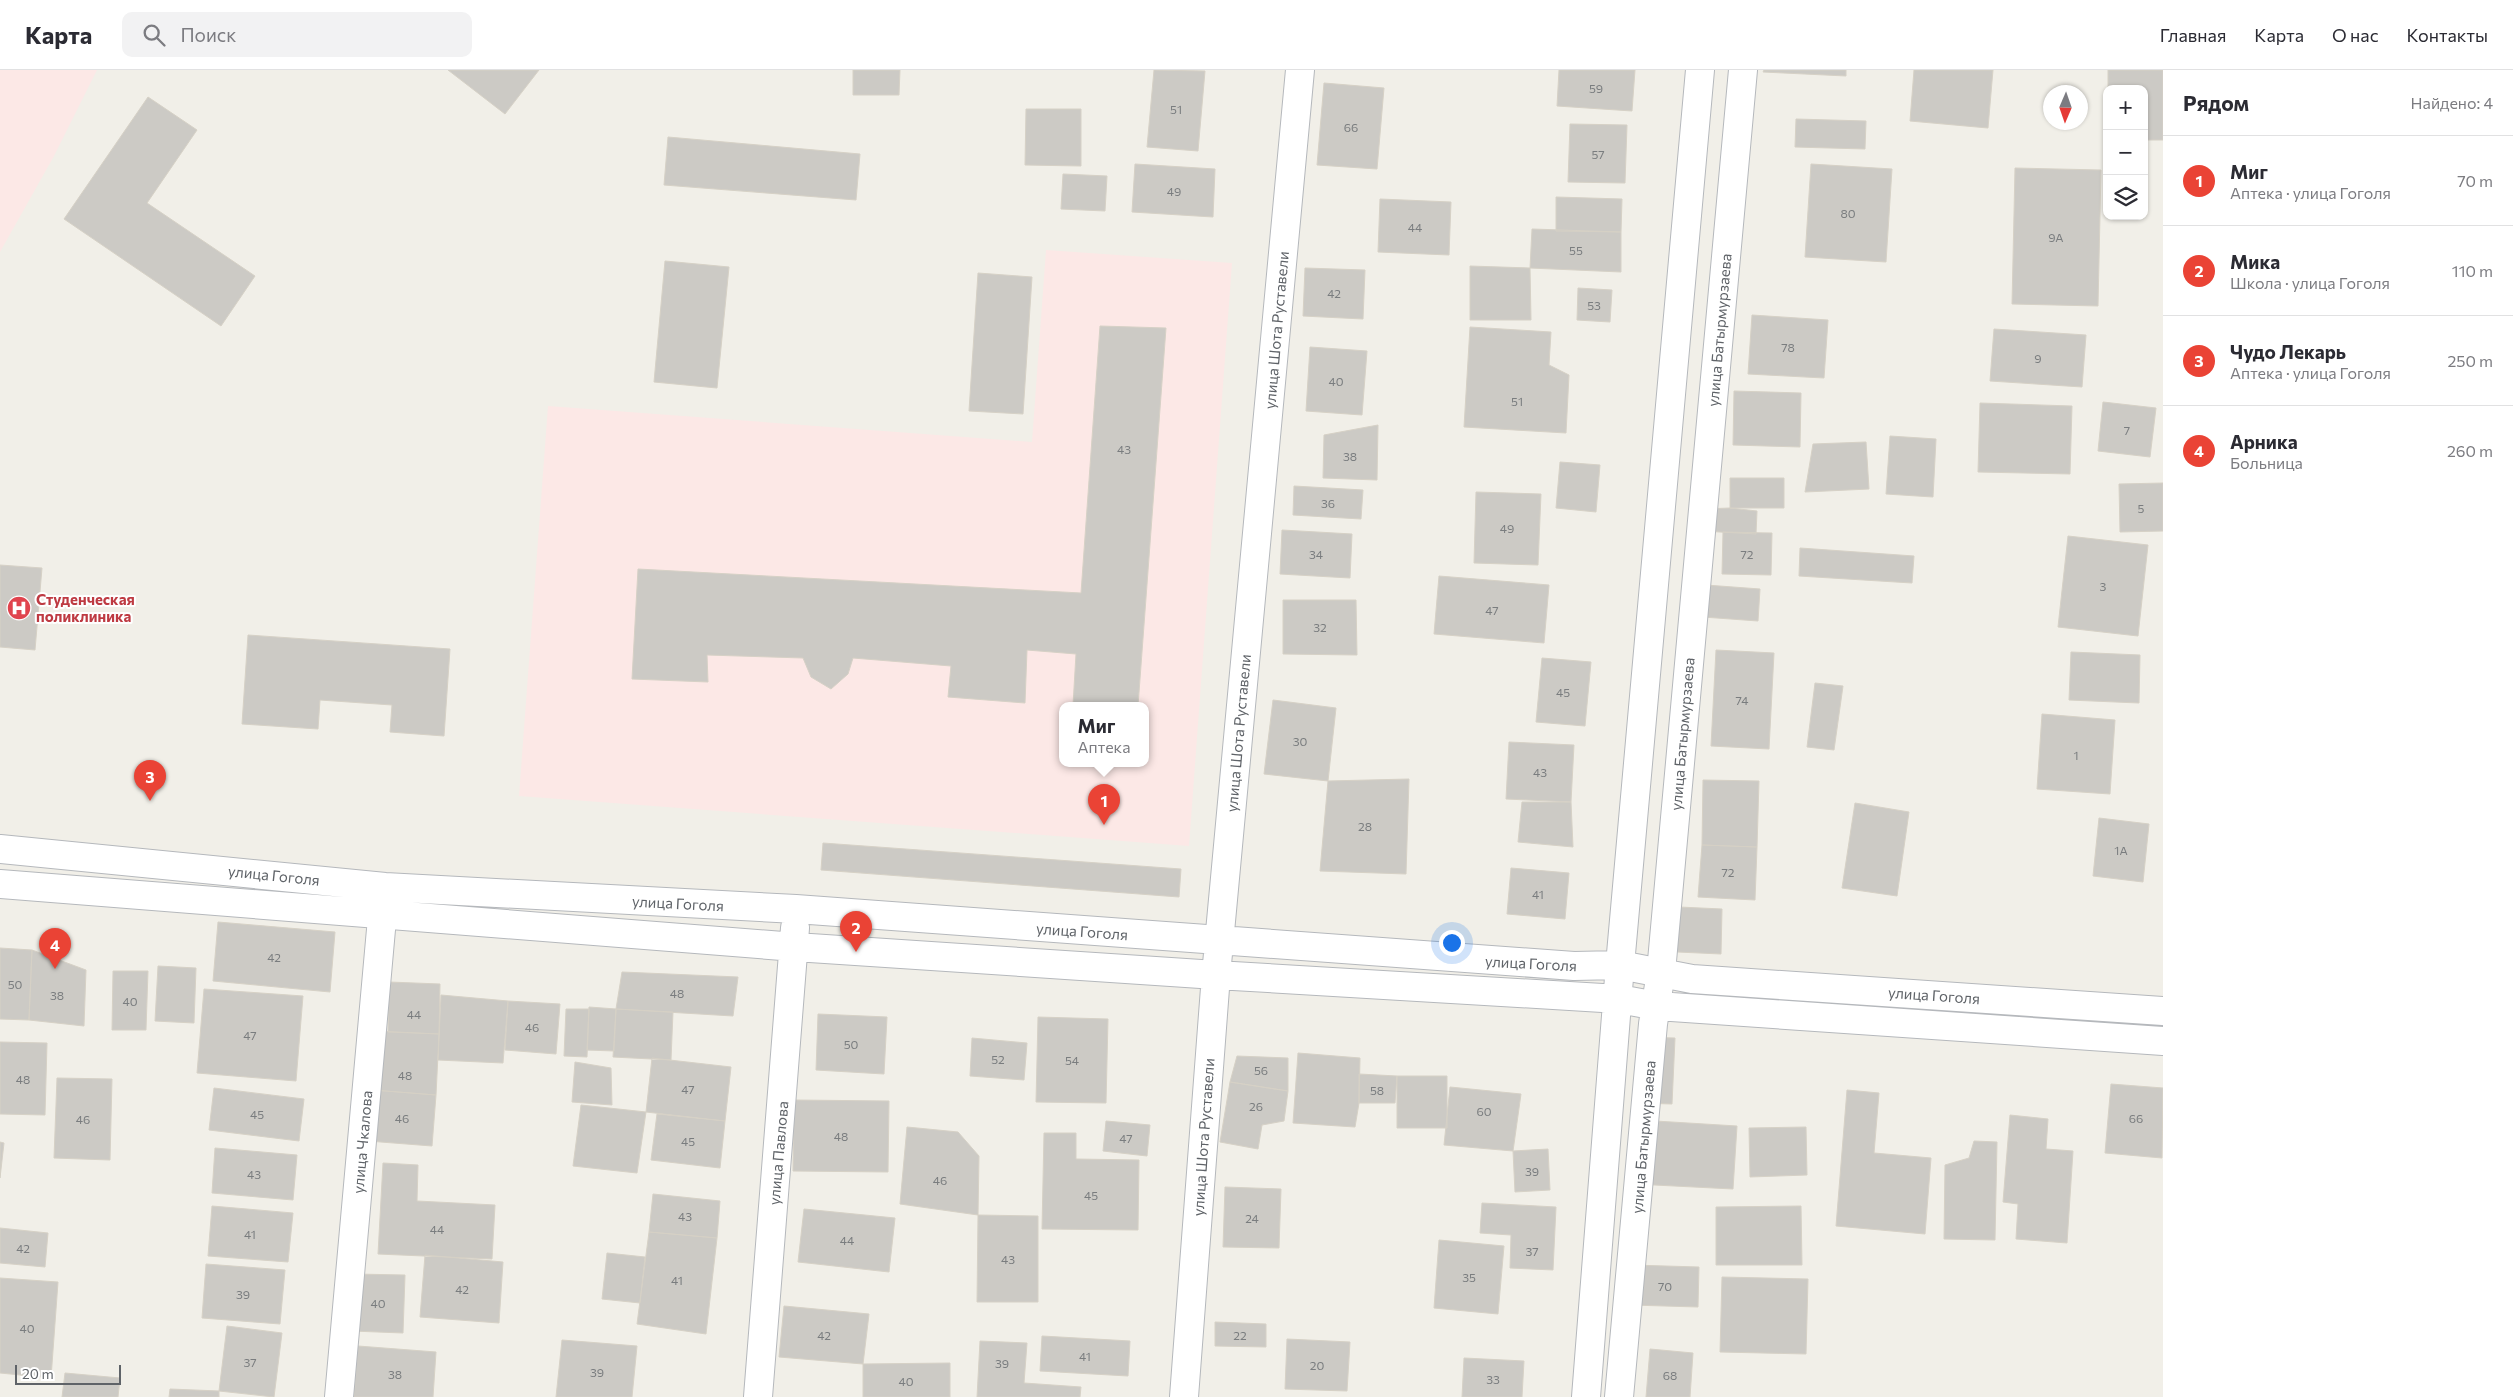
<!DOCTYPE html>
<html lang="ru">
<meta charset="utf-8">
<style>
:root{--surface:#fff;--page:#f2f2f3;--text:#2b2b33;--muted:#7c7c81;--line:#e1e1e2;--accent:#ea4335}
body{margin:0;font-family:Commissioner,sans-serif;background:var(--page);color:var(--text)}
.controls{position:absolute;right:15px;top:15px;display:grid;overflow:hidden;border-radius:10px;box-shadow:0 1px 4px #0004}
.controls button{width:45px;height:45px;display:grid;place-items:center;padding:0;border:0;border-bottom:1px solid var(--line);background:var(--surface);color:var(--text);font:25px sans-serif}
.compass{position:absolute;left:2043px;top:15px;width:45px;height:45px;border-radius:50%;background:var(--surface);box-shadow:0 1px 4px #0004;rotate:182deg}
.scale{position:absolute;left:15px;bottom:12px;width:106px;box-sizing:border-box;padding-left:5px;border:2px solid #5f6368;border-top:0;font-size:14px;line-height:18px;white-space:nowrap;color:#5f6368;-webkit-text-stroke:4px #fff;paint-order:stroke}
.you{position:absolute;left:1451px;top:872px;width:18px;height:18px;margin:-12px;border:4px solid #fff;border-radius:50%;background:#1a73e8;box-shadow:0 0 0 8px #1a73e833}
.badge{display:grid;place-items:center;width:32px;height:32px;border-radius:50%;background:var(--accent);color:#fff;font-size:16px;font-weight:700}
.pin{position:absolute;translate:-50% -41px;filter:drop-shadow(0 1px 2px #0008)}
.pin::after{content:'';position:absolute;top:26px;width:18px;height:15px;background:inherit;clip-path:polygon(0 0,100% 0,50% 100%)}
.popup{position:absolute;left:1059px;top:632px;width:90px;height:65px;box-sizing:border-box;display:grid;place-content:center;border-radius:10px;background:var(--surface);filter:drop-shadow(0 1px 4px #0005);font-size:16px;white-space:nowrap;color:var(--muted)}
.popup b{font-size:19px;color:var(--text)}
.popup::after{content:'';position:absolute;left:50%;top:100%;margin-left:-10px;border:10px solid transparent;border-top-color:var(--surface)}
.list{margin:0;padding:0;list-style:none}
h2{display:flex;justify-content:space-between;align-items:center;height:65px;margin:0;padding:0 20px;font-size:21px}
h2 small{font-size:16px;font-weight:400;color:var(--muted)}
.list li{display:grid;grid-template-columns:32px 1fr auto;gap:15px;align-items:center;box-sizing:border-box;height:90px;padding:0 20px;border-top:1px solid var(--line)}
.list b{display:block;font-size:19px;white-space:nowrap}
.list p{margin:0;font-size:16px;white-space:nowrap;color:var(--muted)}
.list em{font-size:16px;font-style:normal;color:var(--muted)}
.icon{flex:none;width:28px;height:28px;fill:none;stroke:currentColor;stroke-width:2;stroke-linecap:round;stroke-linejoin:round}
.map{position:relative;flex:none;width:2163px;height:1327px;overflow:hidden}
header{display:flex;align-items:center;gap:30px;box-sizing:border-box;height:70px;padding:0 25px;background:var(--surface);border-bottom:1px solid var(--line)}
header strong{font-size:24px}
nav{display:flex;gap:28px;margin-inline-start:auto;font-size:18px}
.search{width:350px;height:45px;background:var(--page);display:flex;align-items:center;gap:12px;box-sizing:border-box;padding:0 18px;border-radius:10px;color:var(--muted);font-size:19px}
main{display:flex}
aside{flex:1;background:var(--surface)}
.map>svg:first-child{display:block}
.medical{fill:#fce8e6;fill-rule:evenodd}
.building{fill:#cccac5;stroke:#d6d1c6}
.lines{fill:none;stroke-linecap:round;stroke-linejoin:round}
.minor-casing{stroke:#b5b8bc;stroke-width:30}
.minor{stroke:#fff;stroke-width:28}
.labels{text-anchor:middle;dominant-baseline:central;stroke-width:4;stroke-linejoin:round;paint-order:stroke}
.number-label{font-size:12px;fill:#7a7d7f}
.street-label{font-size:15px;fill:#5f6368;stroke:#fff}
.health-label{font-size:15px;font-weight:bold;fill:#be3a42;stroke:#fff;text-anchor:start}
</style>
<header>
<strong>Карта</strong>
<div class="search"><svg class="icon" aria-label="search" viewBox="0 0 24 24"><circle cx="10" cy="10" r="6"/><path d="M15 15l6 6"/></svg>Поиск</div>
<nav><a>Главная</a><a>Карта</a><a>О нас</a><a>Контакты</a></nav>
</header>
<main>
<div class="map">
<svg width="2163" height="1327" viewBox="0 0 2163 1327">
<rect width="100%" height="100%" fill="#f1efe8"/>
<path class="medical" d="M 0,0 L 97,0 L 54,86 L 0,182 Z
M 1046,180 L 1232,193 L 1189,776 L 519,726 L 548,336 L 1032,372 ZM 1063,636 L 1145,636 L 1145,694 L 1063,694 Z"/>
<path class="building" d="M 448,0 L 539,0 L 505,44 Z
M 853,0 L 900,0 L 899,25 L 853,25 Z
M 1154,0 L 1205,1 L 1198,81 L 1147,77 Z
M 1559,0 L 1635,0 L 1632,41 L 1557,36 Z
M 1764,0 L 1846,0 L 1846,6 L 1763,2 Z
M 1914,0 L 1993,0 L 1988,58 L 1910,51 Z
M 2108,0 L 2163,0 L 2163,70 L 2144,70 L 2144,19 L 2108,19 Z
M 1324,13 L 1384,18 L 1377,99 L 1317,95 Z
M 148,27 L 197,60 L 147,133 L 255,206 L 221,256 L 64,149 Z
M 1026,39 L 1081,39 L 1081,96 L 1025,95 Z
M 1796,49 L 1866,51 L 1865,79 L 1795,77 Z
M 1570,54 L 1627,55 L 1625,113 L 1568,112 Z
M 668,67 L 860,84 L 856,130 L 664,115 Z
M 1135,94 L 1215,99 L 1213,147 L 1132,142 Z
M 1811,94 L 1892,99 L 1886,192 L 1805,187 Z
M 2015,98 L 2101,100 L 2098,236 L 2012,234 Z
M 1063,104 L 1107,106 L 1105,141 L 1061,139 Z
M 1556,127 L 1622,129 L 1621,162 L 1556,161 Z
M 1380,129 L 1451,132 L 1449,185 L 1378,182 Z
M 1532,159 L 1621,162 L 1621,202 L 1530,198 Z
M 665,191 L 729,197 L 717,318 L 654,312 Z
M 1470,196 L 1530,198 L 1531,250 L 1470,250 Z
M 1305,198 L 1365,200 L 1363,249 L 1303,246 Z
M 978,203 L 1032,207 L 1023,344 L 969,341 Z
M 1578,218 L 1612,220 L 1610,252 L 1577,250 Z
M 1752,245 L 1828,250 L 1824,308 L 1748,304 Z
M 1100,256 L 1166,258 L 1138,636 L 1073,635 L 1076,584 L 1027,580 L 1025,633 L 948,627 L 951,596 L 853,588 L 848,604 L 831,619 L 811,607 L 803,588 L 707,585 L 708,612 L 632,609 L 638,499 L 1081,523 Z
M 1470,257 L 1551,262 L 1549,295 L 1569,305 L 1566,363 L 1464,357 Z
M 1994,259 L 2086,265 L 2082,317 L 1990,311 Z
M 1310,277 L 1367,281 L 1362,345 L 1306,341 Z
M 1734,321 L 1801,323 L 1800,377 L 1733,375 Z
M 2103,332 L 2156,338 L 2150,387 L 2098,381 Z
M 1980,333 L 2072,336 L 2070,404 L 1978,402 Z
M 1378,355 L 1377,410 L 1323,408 L 1324,365 Z
M 1890,366 L 1936,369 L 1933,427 L 1886,424 Z
M 1866,372 L 1869,419 L 1805,422 L 1813,374 Z
M 1560,392 L 1600,395 L 1596,442 L 1556,438 Z
M 1730,408 L 1784,408 L 1784,438 L 1730,438 Z
M 2163,413 L 2163,461 L 2120,462 L 2119,414 Z
M 1294,416 L 1363,420 L 1361,449 L 1293,445 Z
M 1476,422 L 1541,424 L 1538,495 L 1474,493 Z
M 1730,438 L 1757,441 L 1756,464 L 1702,461 L 1703,439 Z
M 1282,460 L 1352,464 L 1350,508 L 1280,504 Z
M 1723,462 L 1772,463 L 1771,505 L 1722,504 Z
M 2068,466 L 2148,475 L 2138,566 L 2058,557 Z
M 1800,478 L 1914,486 L 1912,513 L 1799,506 Z
M 0,495 L 42,498 L 35,580 L 0,577 Z
M 1439,506 L 1549,515 L 1544,573 L 1434,564 Z
M 1706,515 L 1760,519 L 1758,551 L 1703,547 Z
M 1283,530 L 1356,530 L 1357,585 L 1283,584 Z
M 248,565 L 450,579 L 444,666 L 390,662 L 392,635 L 320,630 L 318,659 L 242,654 Z
M 1716,580 L 1774,583 L 1769,679 L 1711,676 Z
M 2071,582 L 2140,585 L 2139,633 L 2069,630 Z
M 1542,588 L 1591,592 L 1585,656 L 1536,652 Z
M 1815,613 L 1843,616 L 1834,680 L 1807,677 Z
M 1273,630 L 1336,638 L 1328,711 L 1264,704 Z
M 2042,644 L 2115,650 L 2110,724 L 2037,719 Z
M 1509,672 L 1574,675 L 1571,732 L 1506,729 Z
M 1409,709 L 1406,804 L 1320,801 L 1328,711 Z
M 1703,710 L 1759,711 L 1757,777 L 1702,775 Z
M 1522,732 L 1571,732 L 1573,777 L 1518,772 Z
M 1855,733 L 1909,742 L 1897,826 L 1842,818 Z
M 2099,748 L 2149,754 L 2143,812 L 2093,806 Z
M 823,773 L 1181,799 L 1179,827 L 821,800 Z
M 1702,775 L 1757,777 L 1755,830 L 1698,827 Z
M 1511,798 L 1569,803 L 1565,849 L 1507,844 Z
M 1658,836 L 1722,839 L 1721,884 L 1656,881 Z
M 218,852 L 335,862 L 330,922 L 213,911 Z
M 0,878 L 32,880 L 29,950 L 0,949 Z
M 32,880 L 86,900 L 84,956 L 29,950 Z
M 158,896 L 196,898 L 194,953 L 155,951 Z
M 113,901 L 148,901 L 146,960 L 112,960 Z
M 622,902 L 738,907 L 733,946 L 616,939 Z
M 389,912 L 440,914 L 439,964 L 388,962 Z
M 204,919 L 303,926 L 296,1011 L 197,1003 Z
M 441,925 L 508,931 L 503,993 L 438,990 Z
M 508,931 L 560,934 L 556,984 L 505,980 Z
M 589,937 L 616,939 L 614,981 L 587,980 Z
M 566,939 L 589,939 L 587,987 L 564,986 Z
M 616,939 L 673,942 L 671,990 L 613,987 Z
M 818,944 L 887,947 L 884,1004 L 816,1000 Z
M 1038,947 L 1108,949 L 1106,1033 L 1036,1032 Z
M 376,961 L 439,964 L 436,1025 L 373,1020 Z
M 1640,967 L 1675,968 L 1672,1034 L 1638,1033 Z
M 972,968 L 1027,973 L 1024,1010 L 970,1006 Z
M 0,972 L 47,973 L 45,1045 L 0,1044 Z
M 1298,983 L 1360,988 L 1359,1033 L 1355,1057 L 1293,1053 Z
M 1237,986 L 1288,988 L 1288,1021 L 1230,1012 Z
M 652,988 L 731,997 L 725,1051 L 646,1042 Z
M 575,992 L 611,998 L 612,1035 L 572,1032 Z
M 1359,1004 L 1397,1006 L 1395,1033 L 1359,1033 Z
M 1397,1006 L 1447,1006 L 1447,1058 L 1397,1058 Z
M 57,1008 L 112,1009 L 110,1090 L 54,1088 Z
M 1230,1012 L 1288,1021 L 1284,1051 L 1262,1055 L 1258,1079 L 1220,1072 Z
M 2111,1014 L 2163,1018 L 2162,1088 L 2105,1083 Z
M 1450,1017 L 1521,1024 L 1513,1081 L 1444,1075 Z
M 214,1018 L 304,1029 L 299,1071 L 209,1060 Z
M 373,1020 L 436,1025 L 432,1076 L 368,1071 Z
M 1847,1020 L 1879,1023 L 1874,1083 L 1931,1088 L 1925,1164 L 1836,1156 Z
M 794,1030 L 889,1031 L 888,1102 L 793,1101 Z
M 581,1035 L 646,1042 L 637,1103 L 573,1096 Z
M 657,1044 L 725,1051 L 720,1098 L 651,1090 Z
M 2010,1045 L 2048,1049 L 2046,1079 L 2073,1081 L 2067,1173 L 2016,1169 L 2018,1134 L 2003,1132 Z
M 1639,1050 L 1737,1056 L 1733,1119 L 1635,1114 Z
M 1106,1051 L 1150,1055 L 1147,1086 L 1103,1081 Z
M 907,1057 L 958,1062 L 979,1086 L 978,1145 L 900,1134 Z
M 1806,1057 L 1807,1105 L 1750,1107 L 1749,1058 Z
M 1044,1063 L 1076,1063 L 1076,1089 L 1139,1090 L 1138,1160 L 1042,1159 Z
M 1974,1071 L 1997,1072 L 1995,1170 L 1944,1169 L 1945,1095 L 1969,1088 Z
M 0,1072 L 4,1073 L 0,1108 Z
M 215,1078 L 297,1085 L 293,1130 L 212,1123 Z
M 1548,1079 L 1550,1120 L 1515,1122 L 1513,1081 Z
M 383,1093 L 418,1095 L 417,1131 L 495,1135 L 492,1189 L 378,1184 Z
M 1225,1117 L 1281,1119 L 1279,1178 L 1223,1177 Z
M 653,1124 L 720,1131 L 717,1168 L 649,1162 Z
M 1482,1133 L 1556,1137 L 1553,1200 L 1510,1198 L 1511,1165 L 1480,1163 Z
M 212,1136 L 293,1143 L 288,1192 L 208,1186 Z
M 1801,1136 L 1802,1195 L 1716,1195 L 1716,1137 Z
M 804,1139 L 895,1148 L 889,1202 L 798,1192 Z
M 978,1145 L 1038,1146 L 1038,1232 L 977,1232 Z
M 0,1158 L 48,1163 L 45,1197 L 0,1193 Z
M 649,1162 L 717,1168 L 706,1264 L 637,1254 Z
M 1439,1170 L 1504,1176 L 1498,1244 L 1434,1238 Z
M 607,1183 L 645,1187 L 640,1233 L 602,1229 Z
M 425,1185 L 503,1192 L 499,1253 L 420,1247 Z
M 206,1194 L 285,1200 L 280,1254 L 202,1248 Z
M 1632,1195 L 1699,1197 L 1698,1237 L 1631,1235 Z
M 354,1204 L 405,1205 L 403,1263 L 352,1261 Z
M 1722,1207 L 1808,1209 L 1806,1284 L 1720,1282 Z
M 0,1208 L 58,1212 L 51,1308 L 0,1303 Z
M 784,1236 L 869,1244 L 863,1294 L 779,1287 Z
M 1215,1252 L 1266,1254 L 1266,1277 L 1215,1276 Z
M 227,1256 L 282,1263 L 274,1327 L 219,1321 Z
M 1042,1266 L 1130,1271 L 1128,1306 L 1040,1301 Z
M 1287,1269 L 1350,1272 L 1347,1321 L 1285,1319 Z
M 562,1270 L 637,1276 L 632,1327 L 556,1327 Z
M 980,1271 L 1027,1273 L 1024,1313 L 1081,1317 L 1080,1327 L 977,1327 Z
M 358,1276 L 436,1282 L 433,1327 L 354,1327 Z
M 1650,1279 L 1693,1283 L 1690,1327 L 1646,1327 Z
M 1464,1288 L 1524,1291 L 1522,1327 L 1462,1327 Z
M 950,1293 L 950,1327 L 863,1327 L 863,1294 Z
M 65,1303 L 120,1308 L 118,1327 L 62,1327 Z
M 170,1319 L 219,1321 L 219,1327 L 169,1327 Z"/>
<g class="lines">
<g class="minor-casing">
<path id="minor" d="M 0,779 L 385,817 L 796,839 L 1574,896 L 1620,895 L 1692,909 L 2163,941
M 0,814 L 795,877 L 1216,905 L 1619,929 L 1657,936 L 2163,971
M 339,1327 L 384,826
M 758,1327 L 795,858
M 1184,1327 L 1216,905 L 1300,0
M 1586,1327 L 1620,895 L 1700,0
M 1619,1327 L 1653,954 L 1661,902 L 1743,0"/>
</g>
<use href="#minor" class="minor"/>
</g>
<defs>
<g id="hospital-disc" transform="scale(1.25)"><circle r="9.5" fill="#e0444e" stroke="#fff"/><path d="M-5-5h3v3.5h4V-5h3V5h-3V1.5h-4V5h-3Z" fill="#fff"/></g>
</defs>
<g fill-rule="evenodd">
<use href="#hospital-disc" x="19" y="538"/>
</g>
<g class="labels">
<g class="number-label">
<text x="1596" y="18">59</text>
<text x="1176" y="39">51</text>
<text x="1351" y="57">66</text>
<text x="1598" y="84">57</text>
<text x="1174" y="121">49</text>
<text x="1848" y="143">80</text>
<text x="1415" y="157">44</text>
<text x="2056" y="167">9А</text>
<text x="1576" y="180">55</text>
<text x="1334" y="223">42</text>
<text x="1594" y="235">53</text>
<text x="1788" y="277">78</text>
<text x="2038" y="288">9</text>
<text x="1336" y="311">40</text>
<text x="1517" y="331">51</text>
<text x="2127" y="360">7</text>
<text x="1124" y="379">43</text>
<text x="1350" y="386">38</text>
<text x="1328" y="433">36</text>
<text x="2141" y="438">5</text>
<text x="1507" y="458">49</text>
<text x="1316" y="484">34</text>
<text x="1747" y="484">72</text>
<text x="2103" y="516">3</text>
<text x="1492" y="540">47</text>
<text x="1320" y="557">32</text>
<text x="1563" y="622">45</text>
<text x="1742" y="630">74</text>
<text x="1300" y="671">30</text>
<text x="2076" y="685">1</text>
<text x="1540" y="702">43</text>
<text x="1365" y="756">28</text>
<text x="2121" y="780">1А</text>
<text x="1728" y="802">72</text>
<text x="1538" y="824">41</text>
<text x="274" y="887">42</text>
<text x="15" y="914">50</text>
<text x="677" y="923">48</text>
<text x="57" y="925">38</text>
<text x="130" y="931">40</text>
<text x="414" y="944">44</text>
<text x="532" y="957">46</text>
<text x="250" y="965">47</text>
<text x="851" y="974">50</text>
<text x="998" y="989">52</text>
<text x="1072" y="990">54</text>
<text x="1261" y="1000">56</text>
<text x="405" y="1005">48</text>
<text x="23" y="1009">48</text>
<text x="688" y="1019">47</text>
<text x="1377" y="1020">58</text>
<text x="1256" y="1036">26</text>
<text x="1484" y="1041">60</text>
<text x="257" y="1044">45</text>
<text x="402" y="1048">46</text>
<text x="2136" y="1048">66</text>
<text x="83" y="1049">46</text>
<text x="841" y="1066">48</text>
<text x="1126" y="1068">47</text>
<text x="688" y="1071">45</text>
<text x="1532" y="1101">39</text>
<text x="254" y="1104">43</text>
<text x="940" y="1110">46</text>
<text x="1091" y="1125">45</text>
<text x="685" y="1146">43</text>
<text x="1252" y="1148">24</text>
<text x="437" y="1159">44</text>
<text x="250" y="1164">41</text>
<text x="847" y="1170">44</text>
<text x="23" y="1178">42</text>
<text x="1532" y="1181">37</text>
<text x="1008" y="1189">43</text>
<text x="1469" y="1207">35</text>
<text x="677" y="1210">41</text>
<text x="1665" y="1216">70</text>
<text x="462" y="1219">42</text>
<text x="243" y="1224">39</text>
<text x="378" y="1233">40</text>
<text x="27" y="1258">40</text>
<text x="824" y="1265">42</text>
<text x="1240" y="1265">22</text>
<text x="1085" y="1286">41</text>
<text x="250" y="1292">37</text>
<text x="1002" y="1293">39</text>
<text x="1317" y="1295">20</text>
<text x="597" y="1302">39</text>
<text x="395" y="1304">38</text>
<text x="1670" y="1305">68</text>
<text x="1493" y="1309">33</text>
<text x="906" y="1311">40</text>
</g>
<g class="street-label">
<text transform="translate(1276 260) rotate(-85)">улица Шота Руставели</text>
<text transform="translate(1719 260) rotate(-85)">улица Батырмурзаева</text>
<text transform="translate(1238 663) rotate(-85)">улица Шота Руставели</text>
<text transform="translate(1682 664) rotate(-85)">улица Батырмурзаева</text>
<text transform="translate(274 805) rotate(6)">улица Гоголя</text>
<text transform="translate(678 833) rotate(3)">улица Гоголя</text>
<text transform="translate(1082 861) rotate(4)">улица Гоголя</text>
<text transform="translate(1531 893) rotate(3)">улица Гоголя</text>
<text transform="translate(1934 925) rotate(4)">улица Гоголя</text>
<text transform="translate(1203 1067) rotate(-86)">улица Шота Руставели</text>
<text transform="translate(1643 1067) rotate(-85)">улица Батырмурзаева</text>
<text transform="translate(362 1072) rotate(-85)">улица Чкалова</text>
<text transform="translate(778 1083) rotate(-85)">улица Павлова</text>
</g>
<g class="health-label">
<text x="36" y="529">Студенческая<tspan x="36" dy="17">поликлиника</tspan></text>
</g>
</g>
</svg>
<div class="controls">
<button>+</button>
<button>−</button>
<button><svg class="icon" aria-label="layers" viewBox="0 0 24 24"><path d="M12 4l9 5-9 5-9-5zM3 14l9 5 9-5"/></svg></button>
</div>
<svg class="compass" viewBox="-18 -18 36 36"><path d="M0-13l5 13h-10z" fill="#e53935"/><path d="M0 13l5-13h-10z" fill="#7c7c81"/></svg>
<div class="scale">20 m</div>
<div class="you"></div>
<div class="pin badge" style="left:1104px;top:755px">1</div>
<div class="popup"><b>Миг</b>Аптека</div>
<div class="pin badge" style="left:856px;top:882px">2</div>
<div class="pin badge" style="left:150px;top:731px">3</div>
<div class="pin badge" style="left:55px;top:899px">4</div>
</div>
<aside>
<h2>Рядом<small>Найдено: 4</small></h2>
<ul class="list">
<li><span class="badge">1</span><div><b>Миг</b><p>Аптека · улица Гоголя</p></div><em>70 m</em></li>
<li><span class="badge">2</span><div><b>Мика</b><p>Школа · улица Гоголя</p></div><em>110 m</em></li>
<li><span class="badge">3</span><div><b>Чудо Лекарь</b><p>Аптека · улица Гоголя</p></div><em>250 m</em></li>
<li><span class="badge">4</span><div><b>Арника</b><p>Больница</p></div><em>260 m</em></li>
</ul>
</aside>
</main>
